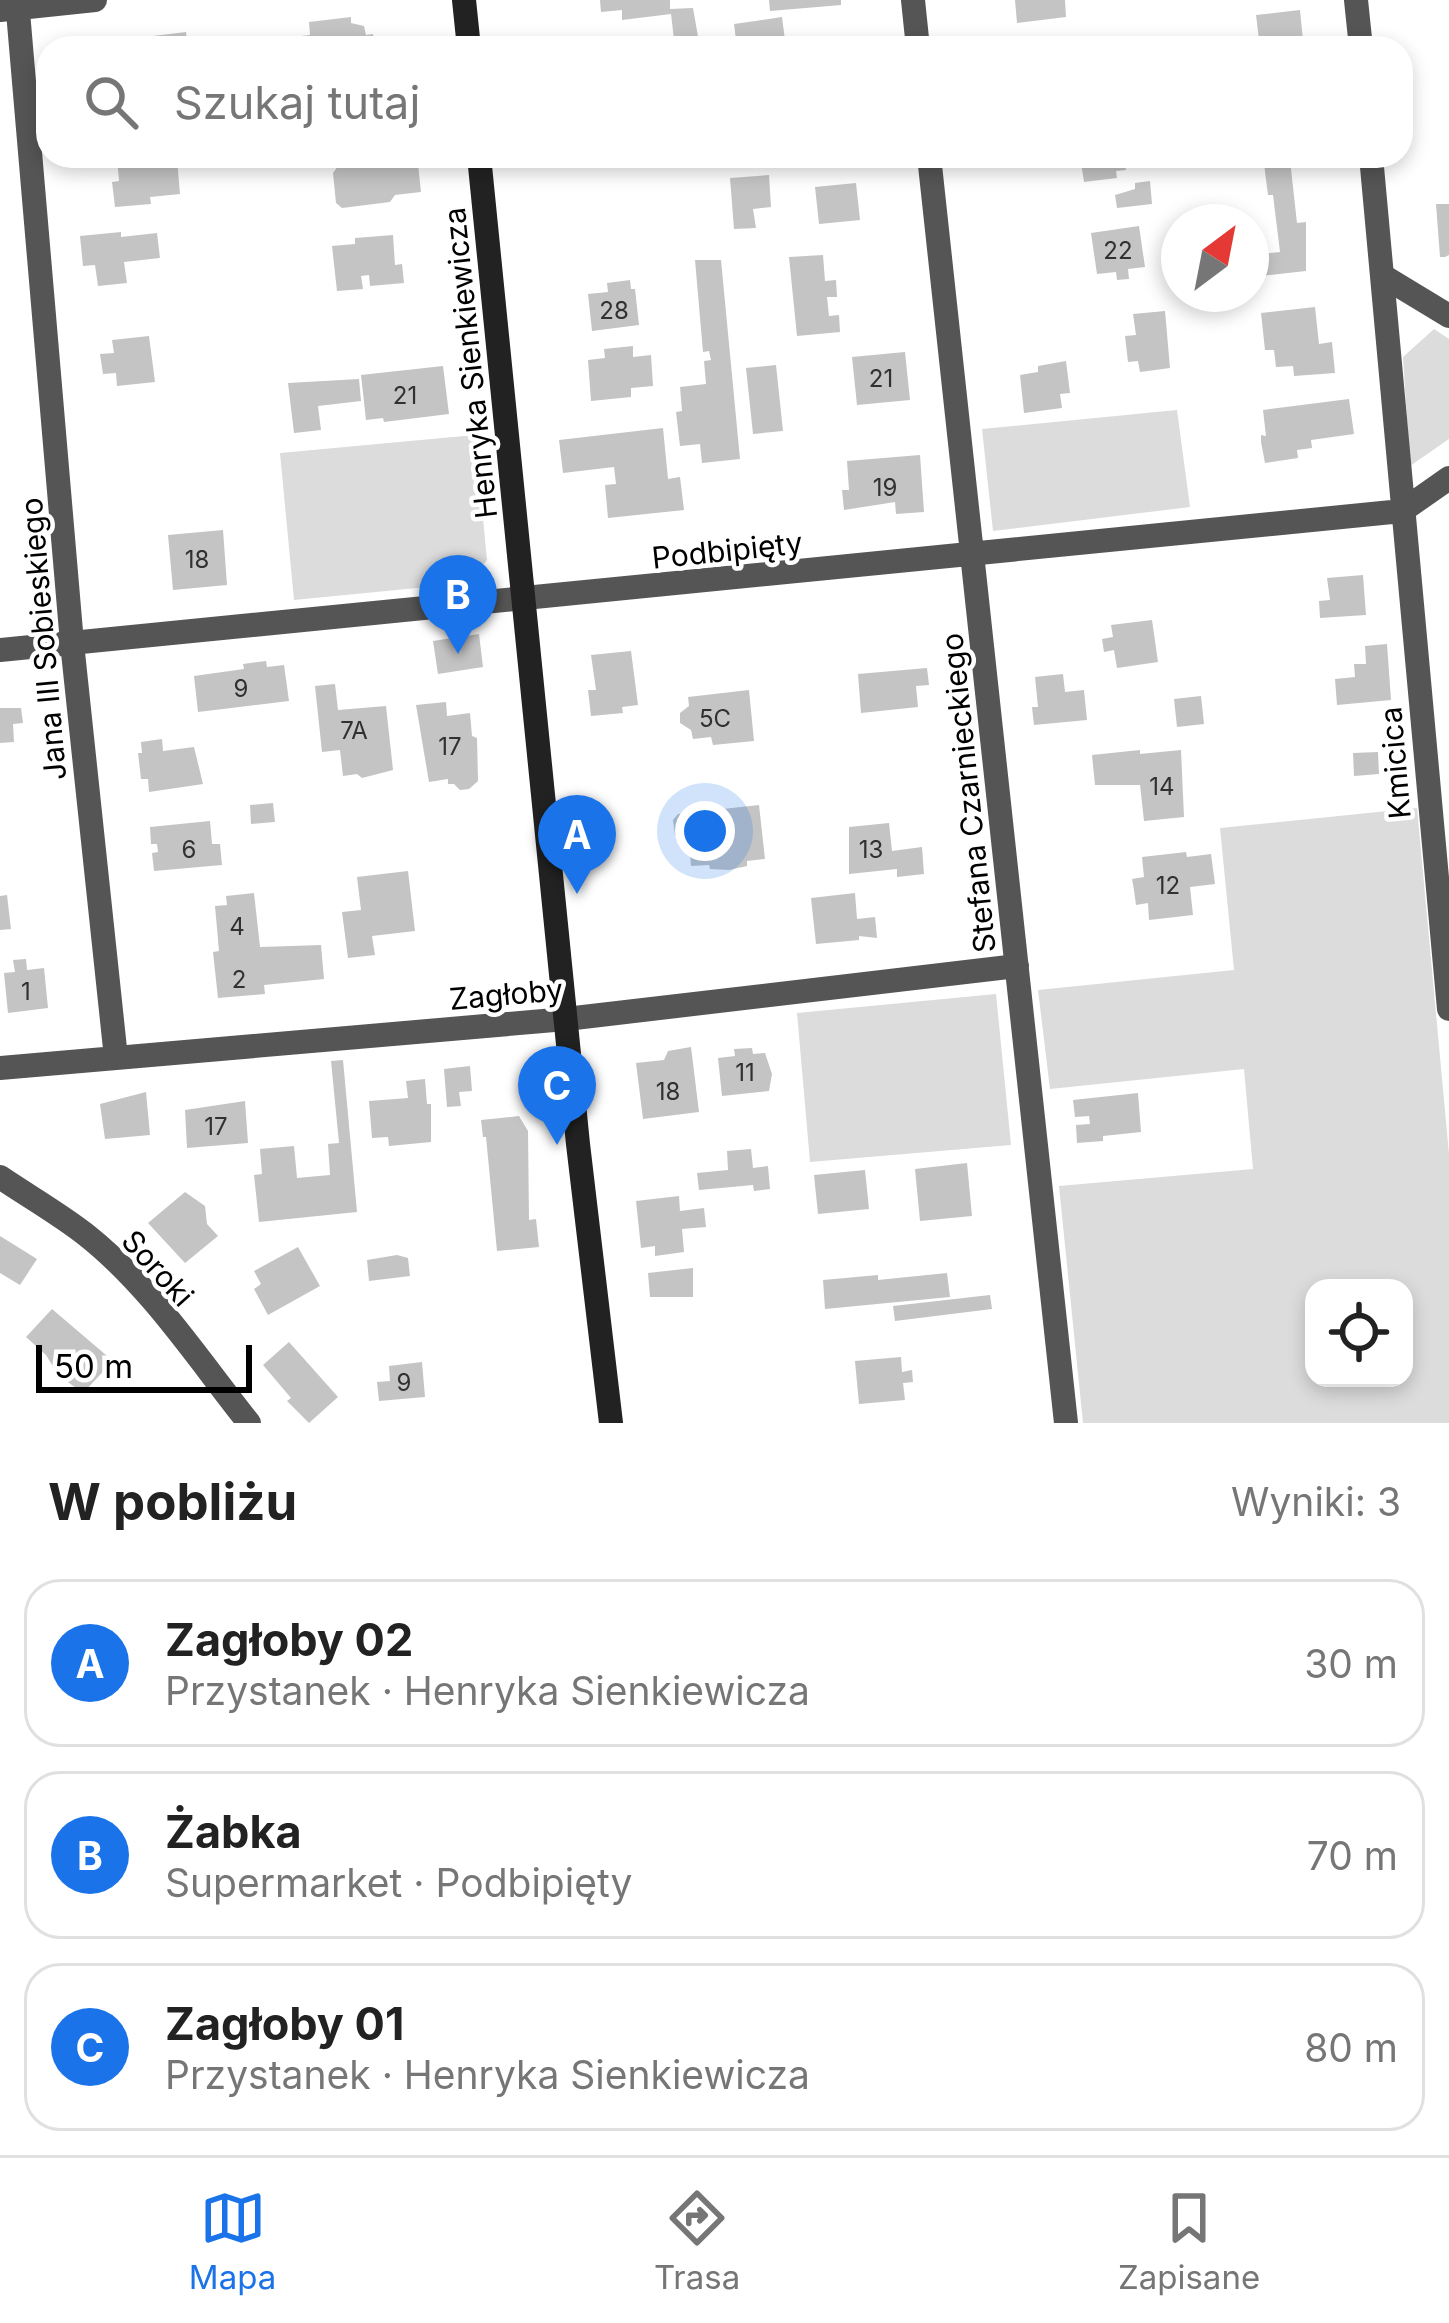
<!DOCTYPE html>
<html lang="pl">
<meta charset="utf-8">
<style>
:root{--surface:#fff;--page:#f6f6f6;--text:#222;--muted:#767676;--line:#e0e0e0;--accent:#1a73e8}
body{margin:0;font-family:Inter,sans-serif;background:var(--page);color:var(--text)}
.controls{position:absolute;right:36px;bottom:36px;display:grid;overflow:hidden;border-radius:24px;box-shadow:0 6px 18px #0003}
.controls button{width:108px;height:108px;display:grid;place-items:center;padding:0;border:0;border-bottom:3px solid var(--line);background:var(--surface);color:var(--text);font:60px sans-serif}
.compass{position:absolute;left:1161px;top:204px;width:108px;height:108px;border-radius:50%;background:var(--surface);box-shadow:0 6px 18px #0003;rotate:32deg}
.scale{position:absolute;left:36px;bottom:30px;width:216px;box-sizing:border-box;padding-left:12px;border:6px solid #000;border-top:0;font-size:33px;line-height:42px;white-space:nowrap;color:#000;-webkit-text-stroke:9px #fff;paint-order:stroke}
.you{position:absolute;left:705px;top:831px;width:42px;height:42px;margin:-30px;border:9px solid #fff;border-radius:50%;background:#1a73e8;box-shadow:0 0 0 18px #1a73e833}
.badge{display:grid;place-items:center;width:78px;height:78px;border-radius:50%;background:var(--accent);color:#fff;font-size:39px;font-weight:700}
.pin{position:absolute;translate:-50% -99px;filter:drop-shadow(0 3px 6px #0008)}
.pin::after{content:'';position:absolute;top:63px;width:42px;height:36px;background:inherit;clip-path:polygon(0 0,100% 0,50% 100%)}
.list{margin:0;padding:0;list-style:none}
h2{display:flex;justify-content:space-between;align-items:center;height:156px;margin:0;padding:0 48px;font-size:51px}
h2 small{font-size:39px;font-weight:400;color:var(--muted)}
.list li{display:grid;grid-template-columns:78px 1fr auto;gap:36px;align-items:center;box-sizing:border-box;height:168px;margin:0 24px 24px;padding:0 24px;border:3px solid var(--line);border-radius:36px}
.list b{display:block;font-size:45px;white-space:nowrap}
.list p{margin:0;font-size:39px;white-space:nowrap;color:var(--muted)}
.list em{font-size:39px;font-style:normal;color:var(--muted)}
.icon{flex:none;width:66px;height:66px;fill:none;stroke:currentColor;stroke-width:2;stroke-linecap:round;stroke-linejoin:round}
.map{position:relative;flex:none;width:1449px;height:1423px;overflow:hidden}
.search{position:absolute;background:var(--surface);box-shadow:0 6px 18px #0003;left:36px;right:36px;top:36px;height:132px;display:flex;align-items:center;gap:30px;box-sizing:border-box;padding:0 42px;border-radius:36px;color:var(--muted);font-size:45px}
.sheet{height:732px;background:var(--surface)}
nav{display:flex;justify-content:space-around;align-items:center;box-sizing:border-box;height:168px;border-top:3px solid var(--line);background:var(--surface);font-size:33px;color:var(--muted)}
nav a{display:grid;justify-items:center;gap:6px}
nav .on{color:var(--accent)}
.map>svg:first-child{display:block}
.green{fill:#dcdcdc;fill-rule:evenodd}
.building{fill:#c4c4c4}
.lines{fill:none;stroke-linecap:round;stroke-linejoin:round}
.street{stroke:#555;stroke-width:24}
.secondary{stroke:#222;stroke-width:24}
.labels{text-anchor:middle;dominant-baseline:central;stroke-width:9;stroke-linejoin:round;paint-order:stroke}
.number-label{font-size:24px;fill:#313131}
.street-label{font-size:30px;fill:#000;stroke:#fff}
</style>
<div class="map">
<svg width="1449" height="1423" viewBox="0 0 1449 1423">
<rect width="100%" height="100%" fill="#fff"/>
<path class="green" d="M 1434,329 L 1449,339 L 1449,439 L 1410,466 L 1403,357 Z
M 1177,410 L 1190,507 L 993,531 L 982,429 Z
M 475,435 L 487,560 L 468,583 L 294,600 L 280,453 Z
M 1417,808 L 1449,1154 L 1449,1423 L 1083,1423 L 1059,1186 L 1253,1169 L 1244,1069 L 1050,1089 L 1038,990 L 1234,970 L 1220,828 ZM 1404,1288 L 1404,1378 L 1314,1378 L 1314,1288 Z
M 996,994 L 1011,1145 L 810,1162 L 797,1013 Z"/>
<path class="building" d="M 600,0 L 670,0 L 670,9 L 693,8 L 700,48 L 675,48 L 671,14 L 622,20 L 622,10 L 601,12 Z
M 769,0 L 841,0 L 841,5 L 770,11 Z
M 1015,0 L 1065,0 L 1066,17 L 1017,23 Z
M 1300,10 L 1303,40 L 1316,38 L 1317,48 L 1260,48 L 1256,15 Z
M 351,17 L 351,23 L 364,26 L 366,35 L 373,34 L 375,48 L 303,48 L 301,36 L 310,35 L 309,22 Z
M 782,17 L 786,48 L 737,48 L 734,24 Z
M 186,32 L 187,40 L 217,36 L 219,48 L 138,48 L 154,43 L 153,36 Z
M 1120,38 L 1121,48 L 1080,48 L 1079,41 Z
M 117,156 L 177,159 L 180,194 L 150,197 L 151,204 L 115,207 L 112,182 L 119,181 Z
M 1080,156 L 1124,156 L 1126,170 L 1116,171 L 1117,178 L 1084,182 Z
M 1263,156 L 1300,156 L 1290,160 L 1297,223 L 1306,222 L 1306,271 L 1251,277 L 1251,255 L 1280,252 L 1273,195 L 1268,195 Z
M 386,161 L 392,167 L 418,164 L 421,192 L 395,195 L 390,202 L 342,208 L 336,203 L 333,173 L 338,166 Z
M 769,175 L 771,207 L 753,209 L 756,228 L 734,229 L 730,178 Z
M 1150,181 L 1152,204 L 1117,208 L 1115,195 L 1135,189 L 1135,183 Z
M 856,183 L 860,220 L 819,224 L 815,187 Z
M 1436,204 L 1449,204 L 1449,255 L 1445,257 L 1440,257 Z
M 1139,226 L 1145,267 L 1128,269 L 1129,279 L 1117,280 L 1116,272 L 1097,274 L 1091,233 Z
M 121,232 L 121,237 L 157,233 L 160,258 L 124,262 L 127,283 L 98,286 L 95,265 L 83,266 L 80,236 Z
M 393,235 L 395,265 L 402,264 L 404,283 L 370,286 L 369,275 L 361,276 L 363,289 L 337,291 L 332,246 L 355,244 L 355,238 Z
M 823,255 L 825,281 L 836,280 L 837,297 L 827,297 L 829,316 L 839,315 L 840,332 L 797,336 L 789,257 Z
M 695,260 L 721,260 L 740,459 L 702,463 L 700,444 L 680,446 L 676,412 L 682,411 L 680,387 L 706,384 L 704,361 L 711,360 L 709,351 L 703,352 Z
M 630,280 L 631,289 L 635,289 L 639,325 L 592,331 L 588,294 L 608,292 L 607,283 Z
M 1315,307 L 1319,344 L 1332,342 L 1335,373 L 1294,376 L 1293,366 L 1276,367 L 1274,350 L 1265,350 L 1261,313 Z
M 1165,311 L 1170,368 L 1140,372 L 1138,361 L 1128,362 L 1125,336 L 1136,335 L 1133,314 Z
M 149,336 L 155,382 L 117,386 L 116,373 L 103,374 L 100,354 L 114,353 L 112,340 Z
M 633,346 L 633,357 L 651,355 L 653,386 L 631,388 L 631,397 L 591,401 L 588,360 L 605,358 L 604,349 Z
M 905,352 L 910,400 L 857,405 L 852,357 Z
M 1066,361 L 1070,393 L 1060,394 L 1062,408 L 1024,413 L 1020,375 L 1038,372 L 1038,366 Z
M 776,365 L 783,431 L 753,434 L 746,368 Z
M 443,366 L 449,414 L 384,422 L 383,418 L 366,420 L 361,375 Z
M 359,379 L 361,401 L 318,406 L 321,430 L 294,433 L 288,383 Z
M 1349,399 L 1354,434 L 1311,440 L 1312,448 L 1297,450 L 1298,458 L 1265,463 L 1261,442 L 1261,435 L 1266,436 L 1263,410 Z
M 663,428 L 668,479 L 680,477 L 684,510 L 608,518 L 605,485 L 616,484 L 614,467 L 563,473 L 559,440 Z
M 920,455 L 924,512 L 896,514 L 895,502 L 844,510 L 842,490 L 849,490 L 847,461 Z
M 223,530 L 227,585 L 173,590 L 168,535 Z
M 1363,575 L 1366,615 L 1320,618 L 1319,601 L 1330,600 L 1327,578 Z
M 1152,620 L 1158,662 L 1117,668 L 1114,650 L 1104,652 L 1102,639 L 1113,637 L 1111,625 Z
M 479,634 L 483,667 L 438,674 L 433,641 Z
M 1387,644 L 1391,700 L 1337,705 L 1335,679 L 1355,677 L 1354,664 L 1366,664 L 1365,646 Z
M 631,651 L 638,705 L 622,707 L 623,713 L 591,716 L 588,690 L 596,690 L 591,655 Z
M 266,661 L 267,667 L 284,665 L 289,701 L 198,712 L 194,676 L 244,669 L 243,664 Z
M 927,668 L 929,685 L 916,686 L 918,707 L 861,713 L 858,674 Z
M 1063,674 L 1065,692 L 1084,690 L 1087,720 L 1034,725 L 1032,707 L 1038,707 L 1035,677 Z
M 335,684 L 338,710 L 386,706 L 393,770 L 362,778 L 357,774 L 343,776 L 340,750 L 322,752 L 315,686 Z
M 749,690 L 754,741 L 713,745 L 711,737 L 693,739 L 691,730 L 680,723 L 680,713 L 689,706 L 688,697 Z
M 1201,696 L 1204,724 L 1177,727 L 1174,699 Z
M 446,702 L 447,716 L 470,713 L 472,736 L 477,738 L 478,781 L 469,789 L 460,790 L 454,784 L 448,784 L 448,779 L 429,782 L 416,705 Z
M 0,708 L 21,708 L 23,723 L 13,724 L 14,742 L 0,743 Z
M 162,739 L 163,751 L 194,747 L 203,784 L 149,792 L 148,779 L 141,779 L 138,753 L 142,753 L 141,742 Z
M 1140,750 L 1140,754 L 1181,750 L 1184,817 L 1144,821 L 1140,785 L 1095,785 L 1092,755 Z
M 1378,752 L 1379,774 L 1354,776 L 1353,753 Z
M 273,803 L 275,822 L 251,824 L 250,805 Z
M 759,805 L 765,859 L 747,861 L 747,866 L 729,870 L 710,869 L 709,865 L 691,866 L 689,839 L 675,835 L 673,820 L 678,814 Z
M 210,821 L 212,844 L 220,844 L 222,865 L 154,871 L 152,853 L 158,852 L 157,844 L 151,844 L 150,827 Z
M 889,823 L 892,851 L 922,847 L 924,874 L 897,877 L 897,869 L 849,874 L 849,827 Z
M 1186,852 L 1187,857 L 1211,854 L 1215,884 L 1190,887 L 1193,915 L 1149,920 L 1148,903 L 1136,905 L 1134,890 L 1132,879 L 1144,877 L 1142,857 Z
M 408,871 L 415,931 L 372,936 L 375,955 L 348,958 L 342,912 L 361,910 L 357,877 Z
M 254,893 L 260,947 L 321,945 L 324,979 L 264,985 L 265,994 L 218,998 L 213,952 L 219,951 L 215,906 L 227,905 L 226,896 Z
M 855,893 L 857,919 L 875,917 L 877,938 L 859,936 L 859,940 L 816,944 L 811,898 Z
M 7,895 L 11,929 L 0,930 L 0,896 Z
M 26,959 L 27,970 L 44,968 L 48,1008 L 8,1013 L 4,973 L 15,972 L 13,960 Z
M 691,1047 L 699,1112 L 643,1119 L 636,1063 L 664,1060 L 668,1051 Z
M 752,1048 L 753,1054 L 765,1053 L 772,1074 L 769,1091 L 722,1096 L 718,1058 L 735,1056 L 734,1049 Z
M 343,1060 L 357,1212 L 259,1222 L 254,1175 L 262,1174 L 260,1149 L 294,1146 L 297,1178 L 330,1175 L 328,1144 L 339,1143 L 331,1061 Z
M 470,1066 L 472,1091 L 459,1092 L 461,1106 L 447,1107 L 444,1069 Z
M 425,1079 L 427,1104 L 431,1104 L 431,1142 L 389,1146 L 388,1137 L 372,1138 L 369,1101 L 408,1098 L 406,1081 Z
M 146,1092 L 150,1135 L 105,1139 L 100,1104 Z
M 1138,1093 L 1141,1132 L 1103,1136 L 1103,1141 L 1077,1143 L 1076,1125 L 1090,1124 L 1089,1116 L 1075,1117 L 1073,1100 Z
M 245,1101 L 248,1143 L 187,1148 L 185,1110 Z
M 519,1116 L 528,1131 L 529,1220 L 536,1219 L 539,1247 L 497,1251 L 486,1137 L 483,1137 L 481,1120 Z
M 751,1149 L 753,1168 L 768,1166 L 770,1189 L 754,1191 L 753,1185 L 699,1190 L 697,1173 L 728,1170 L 727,1151 Z
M 967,1163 L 972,1216 L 920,1221 L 915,1169 Z
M 865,1170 L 869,1209 L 818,1214 L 814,1175 Z
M 185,1192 L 205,1206 L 207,1224 L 218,1236 L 185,1263 L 148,1223 Z
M 679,1196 L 680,1211 L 704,1208 L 706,1227 L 682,1229 L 684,1252 L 655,1256 L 655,1246 L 641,1248 L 636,1201 Z
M 0,1236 L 37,1259 L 20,1285 L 0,1273 Z
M 298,1247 L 320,1286 L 268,1315 L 254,1289 L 261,1284 L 254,1271 Z
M 397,1255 L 408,1258 L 410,1276 L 369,1281 L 367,1260 Z
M 693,1268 L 693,1297 L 650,1297 L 648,1273 Z
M 947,1273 L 950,1297 L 825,1309 L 823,1280 L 878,1275 L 878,1280 Z
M 990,1295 L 992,1309 L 895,1321 L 893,1306 Z
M 52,1309 L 113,1361 L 83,1393 L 58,1375 L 46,1355 L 26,1337 Z
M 289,1342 L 338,1397 L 309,1423 L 287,1401 L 291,1398 L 263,1365 Z
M 901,1357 L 902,1372 L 912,1370 L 913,1382 L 903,1383 L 905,1400 L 859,1404 L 855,1361 Z
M 422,1362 L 425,1397 L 379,1401 L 377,1382 L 390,1381 L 389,1366 Z"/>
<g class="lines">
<path class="street" d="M 17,0 L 72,643 L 116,1058
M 913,0 L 918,48
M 1356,0 L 1361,48
M 0,10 L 95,0
M 929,156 L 1066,1423
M 1371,156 L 1449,1009
M 1383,276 L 1449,316
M 0,650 L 1402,511 L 1449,478
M 0,1068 L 566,1019 L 1017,966
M 0,1177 C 28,1196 58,1213 85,1234 C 150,1285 198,1359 249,1423"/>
<path class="secondary" d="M 464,0 L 469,48
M 479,156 L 578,1144 L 611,1423"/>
</g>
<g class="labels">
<g class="number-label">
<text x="1118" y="250">22</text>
<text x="614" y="310">28</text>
<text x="881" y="378">21</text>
<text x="405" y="395">21</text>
<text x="885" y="487">19</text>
<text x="197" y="559">18</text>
<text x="241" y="688">9</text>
<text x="715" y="718">5C</text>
<text x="354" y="730">7A</text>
<text x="450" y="746">17</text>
<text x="1162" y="786">14</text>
<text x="189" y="849">6</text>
<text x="871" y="849">13</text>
<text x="1168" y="885">12</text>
<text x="237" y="926">4</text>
<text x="239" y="979">2</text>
<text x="26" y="991">1</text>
<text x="745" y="1072">11</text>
<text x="668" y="1091">18</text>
<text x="216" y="1126">17</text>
<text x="404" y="1382">9</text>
</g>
<g class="street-label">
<text transform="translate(470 363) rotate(-96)">Henryka Sienkiewicza</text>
<text transform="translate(727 550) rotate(-6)">Podbipięty</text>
<text transform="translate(43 639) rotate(-95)">Jana III Sobieskiego</text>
<text transform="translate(1395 763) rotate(-95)">Kmicica</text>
<text transform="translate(968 793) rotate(-96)">Stefana Czarnieckiego</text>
<text transform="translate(506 994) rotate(-5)">Zagłoby</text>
<text transform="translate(158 1268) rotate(48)">Soroki</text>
</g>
</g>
</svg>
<div class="controls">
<button><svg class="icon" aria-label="locate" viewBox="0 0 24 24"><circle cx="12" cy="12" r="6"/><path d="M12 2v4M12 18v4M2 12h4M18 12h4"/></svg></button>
</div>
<svg class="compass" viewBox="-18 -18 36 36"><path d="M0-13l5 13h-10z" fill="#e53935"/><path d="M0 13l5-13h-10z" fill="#767676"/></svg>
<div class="scale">50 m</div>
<div class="you"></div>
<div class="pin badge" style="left:577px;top:894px">A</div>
<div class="pin badge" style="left:458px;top:654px">B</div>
<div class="pin badge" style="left:557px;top:1145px">C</div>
<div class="search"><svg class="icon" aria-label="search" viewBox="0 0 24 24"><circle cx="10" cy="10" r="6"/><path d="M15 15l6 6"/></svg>Szukaj tutaj</div>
</div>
<section class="sheet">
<h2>W pobliżu<small>Wyniki: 3</small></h2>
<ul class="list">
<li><span class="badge">A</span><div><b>Zagłoby 02</b><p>Przystanek · Henryka Sienkiewicza</p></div><em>30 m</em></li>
<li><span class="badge">B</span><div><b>Żabka</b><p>Supermarket · Podbipięty</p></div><em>70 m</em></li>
<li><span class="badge">C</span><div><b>Zagłoby 01</b><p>Przystanek · Henryka Sienkiewicza</p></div><em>80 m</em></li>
</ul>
</section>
<nav>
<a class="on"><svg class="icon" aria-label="map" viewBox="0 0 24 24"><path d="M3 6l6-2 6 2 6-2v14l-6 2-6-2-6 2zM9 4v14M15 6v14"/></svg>Mapa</a>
<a><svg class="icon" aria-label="directions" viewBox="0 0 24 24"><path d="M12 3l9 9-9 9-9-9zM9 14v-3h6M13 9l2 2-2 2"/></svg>Trasa</a>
<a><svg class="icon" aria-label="saved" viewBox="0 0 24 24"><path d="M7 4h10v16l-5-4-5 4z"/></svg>Zapisane</a>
</nav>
